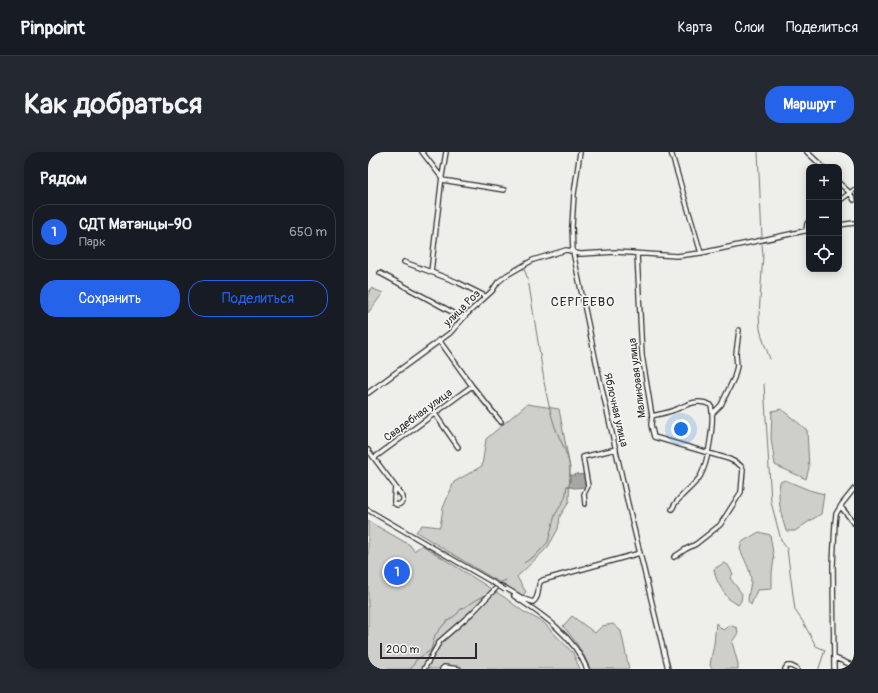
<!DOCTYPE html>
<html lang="ru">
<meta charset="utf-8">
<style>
:root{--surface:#171b24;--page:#242831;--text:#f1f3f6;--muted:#9ea1a6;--line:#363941;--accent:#2563eb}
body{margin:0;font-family:Pangolin,sans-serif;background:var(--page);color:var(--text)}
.controls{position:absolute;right:12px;top:12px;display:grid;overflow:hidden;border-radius:8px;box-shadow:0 2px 10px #0003}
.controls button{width:36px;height:36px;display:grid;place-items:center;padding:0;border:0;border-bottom:1px solid var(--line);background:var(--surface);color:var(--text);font:20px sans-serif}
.scale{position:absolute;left:12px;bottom:10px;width:97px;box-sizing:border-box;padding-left:4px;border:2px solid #2b2b2b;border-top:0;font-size:11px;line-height:14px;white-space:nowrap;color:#2b2b2b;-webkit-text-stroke:3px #f6f6f2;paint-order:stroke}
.you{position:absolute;left:313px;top:277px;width:14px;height:14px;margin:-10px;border:3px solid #fff;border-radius:50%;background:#1a73e8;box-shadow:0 0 0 6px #1a73e833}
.badge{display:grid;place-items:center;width:26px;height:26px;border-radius:50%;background:var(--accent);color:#fff;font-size:13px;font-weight:700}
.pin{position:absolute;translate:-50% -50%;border:2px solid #fff;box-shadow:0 1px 4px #0006}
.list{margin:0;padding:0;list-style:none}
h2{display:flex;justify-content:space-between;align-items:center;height:52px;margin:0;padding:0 16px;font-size:17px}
h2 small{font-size:13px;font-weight:400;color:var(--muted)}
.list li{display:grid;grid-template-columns:26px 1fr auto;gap:12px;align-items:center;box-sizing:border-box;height:56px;margin:0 8px 8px;padding:0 8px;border:1px solid var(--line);border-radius:16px}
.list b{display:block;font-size:15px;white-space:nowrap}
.list p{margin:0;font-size:13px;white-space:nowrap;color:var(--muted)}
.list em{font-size:13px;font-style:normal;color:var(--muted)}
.actions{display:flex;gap:8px;padding:12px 16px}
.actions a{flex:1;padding:9px 0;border:1px solid var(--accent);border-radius:16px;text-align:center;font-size:14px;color:var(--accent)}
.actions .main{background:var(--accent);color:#fff}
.icon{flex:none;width:22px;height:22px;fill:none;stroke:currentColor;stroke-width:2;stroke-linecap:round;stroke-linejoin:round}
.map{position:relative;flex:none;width:486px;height:517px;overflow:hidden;border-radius:16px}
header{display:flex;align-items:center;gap:24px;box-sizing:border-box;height:56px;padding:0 20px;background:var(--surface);border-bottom:1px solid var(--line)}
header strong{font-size:19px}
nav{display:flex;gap:22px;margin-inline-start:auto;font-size:14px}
.intro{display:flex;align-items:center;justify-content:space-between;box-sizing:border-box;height:96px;padding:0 24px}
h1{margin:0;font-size:28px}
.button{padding:10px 18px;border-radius:16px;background:var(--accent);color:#fff;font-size:14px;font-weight:700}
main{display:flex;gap:24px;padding:0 24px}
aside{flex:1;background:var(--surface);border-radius:16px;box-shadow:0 2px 10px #0003}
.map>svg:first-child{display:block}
.green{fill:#cececa;stroke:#7c7c7a}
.water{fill:#a6a6a3;stroke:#757573}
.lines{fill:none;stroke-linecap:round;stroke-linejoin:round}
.stream{stroke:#757573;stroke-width:1}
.minor-casing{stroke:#2b2b2b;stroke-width:6}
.minor{stroke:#f6f6f2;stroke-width:3.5}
.minor-bridge-casing{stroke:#2b2b2b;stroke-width:6;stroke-linecap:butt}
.minor-bridge{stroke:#f6f6f2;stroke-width:3.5}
.labels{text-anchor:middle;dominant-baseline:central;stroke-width:3;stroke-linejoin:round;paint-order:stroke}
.street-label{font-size:11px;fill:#2b2b2b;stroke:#f6f6f2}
.quarter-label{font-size:13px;letter-spacing:1px;fill:#2b2b2b;stroke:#f6f6f2}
</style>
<header>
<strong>Pinpoint</strong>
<nav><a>Карта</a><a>Слои</a><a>Поделиться</a></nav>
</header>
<div class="intro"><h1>Как добраться</h1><a class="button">Маршрут</a></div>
<main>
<aside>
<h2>Рядом<small></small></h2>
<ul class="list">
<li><span class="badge">1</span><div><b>СДТ Матанцы-90</b><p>Парк</p></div><em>650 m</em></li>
</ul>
<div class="actions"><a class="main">Сохранить</a><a>Поделиться</a></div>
</aside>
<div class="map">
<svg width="486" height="517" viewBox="0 0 486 517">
<rect width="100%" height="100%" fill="#eeeeea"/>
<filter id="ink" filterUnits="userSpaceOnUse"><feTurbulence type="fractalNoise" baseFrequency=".025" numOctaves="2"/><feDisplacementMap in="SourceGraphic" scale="8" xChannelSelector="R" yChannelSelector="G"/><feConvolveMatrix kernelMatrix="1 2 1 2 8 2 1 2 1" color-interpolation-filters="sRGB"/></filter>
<g filter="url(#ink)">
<path class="green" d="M 3,136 L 15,141 L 0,161 L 0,143 Z
M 159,252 L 191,257 L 202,316 L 201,350 L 192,364 L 190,377 L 180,395 L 149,425 L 158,440 L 154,444 L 48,380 L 54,373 L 72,375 L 75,356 L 86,330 L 114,314 L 118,287 Z
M 413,257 L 439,278 L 441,316 L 438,327 L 407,313 L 403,287 L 404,259 Z
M 417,328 L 441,338 L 456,342 L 453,362 L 440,370 L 427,379 L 418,379 C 413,362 409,348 412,330 Z
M 0,369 L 42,393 L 46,399 L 54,393 L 136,445 L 156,460 L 175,470 L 205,501 L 212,517 L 0,517 Z
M 391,380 L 402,383 L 406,407 L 404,421 L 404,437 L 389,438 L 383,453 L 380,449 C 380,443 382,436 383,430 C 383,417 376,408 372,397 L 374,390 Z
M 356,411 L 360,413 L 365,422 L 362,426 L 374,442 L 373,449 L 370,453 C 367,451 364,449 361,447 C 354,439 347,427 346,417 Z
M 204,464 L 227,481 L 234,474 L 245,472 L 253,479 L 261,517 L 222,517 C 216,501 206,487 195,474 Z
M 348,471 L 355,478 L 362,473 L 369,476 L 370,481 L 364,490 L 370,512 L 370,517 L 344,517 L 342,513 L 346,492 Z"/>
<path class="water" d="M 209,321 L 210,323 L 217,322 L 218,335 L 206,336 L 199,334 L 202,331 L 202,323 L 207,323 Z"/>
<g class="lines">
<path class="stream" d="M 390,0 L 394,85
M 394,92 L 395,103 L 391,163 L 392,177 L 395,188 L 402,207
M 156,117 L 160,127 L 176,228
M 176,230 C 179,245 182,260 187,275 C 193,291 203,306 202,323
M 396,232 L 403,350 L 413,388 L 419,397 L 427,458 L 435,470 L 448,494 L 457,498 L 451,516 L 451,517
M 156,411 L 168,403 L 180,390 L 187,363 L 197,346 L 199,334
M 129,432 L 138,428
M 43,517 L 48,508 L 63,498 L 67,483 L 77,471 L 89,462 L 93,457 L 119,442 L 127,434"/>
<g class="minor-casing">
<path id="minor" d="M 54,0 L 74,26
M 78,0 L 74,24 L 63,120 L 89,130 L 117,144
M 212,0 L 206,42 L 204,74 L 205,100 L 230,219 L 260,352 L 300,517
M 303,0 L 333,101
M 439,0 L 455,15
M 74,28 L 136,38
M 471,31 L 482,41 L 486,48
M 471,49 L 486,38
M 471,73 L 486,71
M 438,79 L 439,72 L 441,69
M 269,102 L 274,203 L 284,264 L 283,273 L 286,285 L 361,307 C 367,310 373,312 375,317 L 373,340 L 352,373 L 328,392 L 318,397 L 306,405
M 36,110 L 63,120
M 12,121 L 95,166
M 71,188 L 104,234 L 133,270
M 0,241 L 82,181 L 98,163 L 124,139 L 130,130 L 139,123 L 165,108 L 198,98 C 203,98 207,102 213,102 L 248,100 L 309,104 L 333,101 L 441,78
M 345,261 L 353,253 L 366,226 L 369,214 L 368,202 L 371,178
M 67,262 L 90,295
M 284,264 C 291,262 299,261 306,258 C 320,253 328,246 343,253 C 347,269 340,313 331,326 C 325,334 317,340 311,347 C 308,350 306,353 304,357
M 0,298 L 35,345 L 35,349 L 32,352 L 29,353 L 26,351 L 26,346 L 27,335
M 6,306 L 104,234
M 217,352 L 216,342 L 220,334 L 215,305 L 248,297
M 473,355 L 486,371
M 0,358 L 124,430
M 146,444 C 176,464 205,483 219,517
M 467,506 L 486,514
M 56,517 L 72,489 L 104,461 L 130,434 L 134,434 L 156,447 L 165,450 C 172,445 169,437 172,430 L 175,428 L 272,401
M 74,517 L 76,515 L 91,517
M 417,517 L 419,514 L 423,514 L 429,517
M 466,517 L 465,413 L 467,371 L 468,362 L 474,352 L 486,337"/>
</g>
<use href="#minor" class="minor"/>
<g class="minor-bridge-casing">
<path id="minor-bridge" d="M 124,430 L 137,438"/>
</g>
<use href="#minor-bridge" class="minor-bridge"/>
</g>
</g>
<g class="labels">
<g class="street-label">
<text transform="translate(94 156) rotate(-45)">улица Роз</text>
<text transform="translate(269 226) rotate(-97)">Малиновая улица</text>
<text transform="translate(248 258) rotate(77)">Яблочная улица</text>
<text transform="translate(50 263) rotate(-36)">Свадебная улица</text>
</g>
<g class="quarter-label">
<text x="215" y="150">СЕРГЕЕВО</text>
</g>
</g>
</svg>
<div class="controls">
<button>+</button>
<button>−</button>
<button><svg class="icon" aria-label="locate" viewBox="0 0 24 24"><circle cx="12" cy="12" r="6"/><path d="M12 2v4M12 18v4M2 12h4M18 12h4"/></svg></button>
</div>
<div class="scale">200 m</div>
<div class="you"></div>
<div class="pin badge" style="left:29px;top:420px">1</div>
</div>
</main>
